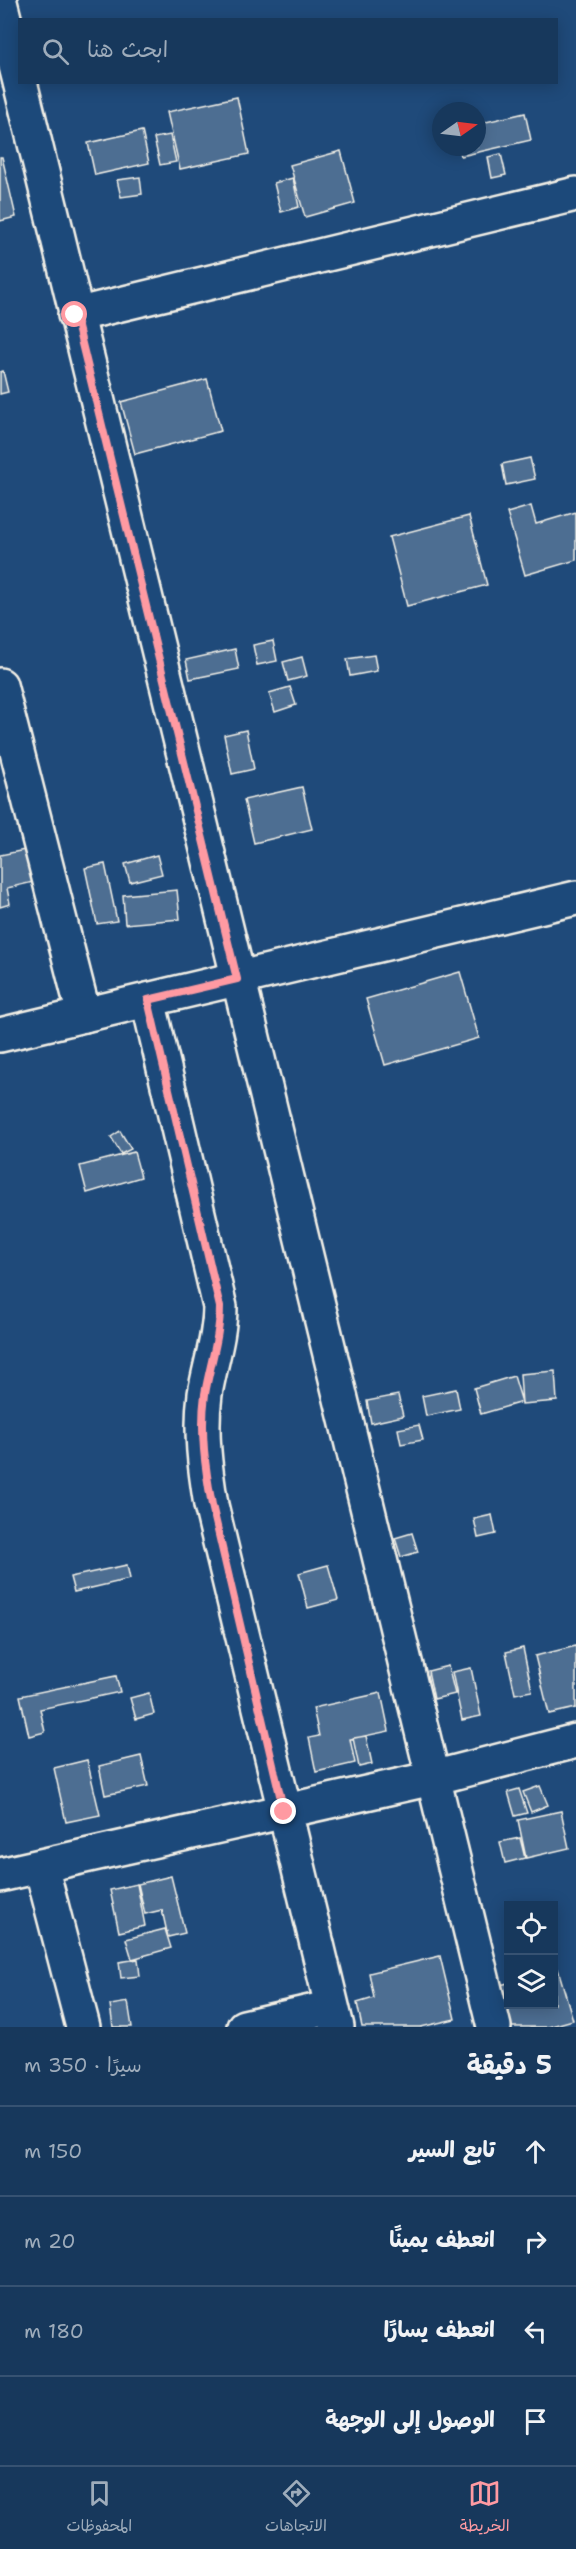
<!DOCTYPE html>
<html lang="ar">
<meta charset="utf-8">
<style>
:root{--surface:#17385c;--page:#203f62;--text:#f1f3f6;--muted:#9eacbb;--line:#365272;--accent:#ff9aa2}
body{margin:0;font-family:"Shantell Sans","Playpen Sans Arabic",sans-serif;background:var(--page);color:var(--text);direction:rtl}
.controls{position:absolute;right:18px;bottom:18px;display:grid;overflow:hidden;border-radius:0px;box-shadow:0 3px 15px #0003}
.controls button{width:54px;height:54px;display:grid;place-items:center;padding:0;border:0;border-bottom:2px solid var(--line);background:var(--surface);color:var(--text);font:30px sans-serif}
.compass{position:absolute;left:432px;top:102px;width:54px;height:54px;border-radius:50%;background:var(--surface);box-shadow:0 3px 15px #0003;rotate:76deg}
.stop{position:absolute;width:18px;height:18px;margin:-14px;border:4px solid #ff9aa2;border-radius:50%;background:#fff}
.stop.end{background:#ff9aa2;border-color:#fff;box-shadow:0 2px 6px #0008}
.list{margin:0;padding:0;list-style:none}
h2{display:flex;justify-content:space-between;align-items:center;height:78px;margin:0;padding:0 24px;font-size:26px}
h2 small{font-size:20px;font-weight:400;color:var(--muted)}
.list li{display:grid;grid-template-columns:39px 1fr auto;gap:18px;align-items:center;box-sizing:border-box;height:90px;padding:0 24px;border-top:2px solid var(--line)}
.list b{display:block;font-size:22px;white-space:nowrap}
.list em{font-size:20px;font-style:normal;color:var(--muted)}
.icon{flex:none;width:33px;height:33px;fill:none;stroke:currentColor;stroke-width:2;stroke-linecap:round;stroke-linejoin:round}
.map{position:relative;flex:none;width:576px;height:2027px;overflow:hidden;direction:ltr}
.search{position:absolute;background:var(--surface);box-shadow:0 3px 15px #0003;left:18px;right:18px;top:18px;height:66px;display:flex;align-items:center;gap:15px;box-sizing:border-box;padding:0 21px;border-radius:0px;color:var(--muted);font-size:22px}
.sheet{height:438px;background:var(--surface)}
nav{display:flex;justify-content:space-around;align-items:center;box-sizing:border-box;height:84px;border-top:2px solid var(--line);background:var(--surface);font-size:16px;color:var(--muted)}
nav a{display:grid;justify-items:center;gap:3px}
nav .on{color:var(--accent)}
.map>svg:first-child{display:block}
.building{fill:#4d6e92;stroke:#f4f1e8;stroke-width:1.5}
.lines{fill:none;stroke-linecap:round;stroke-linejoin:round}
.street-casing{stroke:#f4f1e8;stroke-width:38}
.secondary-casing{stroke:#f4f1e8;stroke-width:38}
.street{stroke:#1f4a7a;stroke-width:33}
.secondary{stroke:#1f4a7a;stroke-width:33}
.route{stroke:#ff9aa2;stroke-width:8}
</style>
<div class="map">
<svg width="576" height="2027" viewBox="0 0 576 2027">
<rect width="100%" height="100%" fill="#1f4a7a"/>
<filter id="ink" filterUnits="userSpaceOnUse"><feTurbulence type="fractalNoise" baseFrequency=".0167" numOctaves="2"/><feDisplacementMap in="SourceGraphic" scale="12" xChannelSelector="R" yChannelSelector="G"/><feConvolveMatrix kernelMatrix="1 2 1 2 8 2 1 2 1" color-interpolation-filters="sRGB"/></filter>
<g filter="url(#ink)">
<path class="building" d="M 237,97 L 249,154 L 180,169 L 167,112 Z
M 525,113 L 531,140 L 461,156 L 458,147 L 477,147 L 477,124 Z
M 142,131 L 149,163 L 95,175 L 88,143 Z
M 170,135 L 176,162 L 160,165 L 154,138 Z
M 341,151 L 355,203 L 305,217 L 290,165 Z
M 501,154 L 506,175 L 492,178 L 488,157 Z
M 0,157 L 2,157 L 16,217 L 0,221 Z
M 140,177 L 142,194 L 121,197 L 117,180 Z
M 293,178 L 299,207 L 281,212 L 274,183 Z
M 3,371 L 8,392 L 0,394 L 0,372 Z
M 207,379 L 221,431 L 135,454 L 121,402 Z
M 530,458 L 535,479 L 506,485 L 502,464 Z
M 531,506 L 536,524 L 576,512 L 576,560 L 525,575 L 507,513 Z
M 469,516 L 487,585 L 407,606 L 389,537 Z
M 273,641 L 277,661 L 257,665 L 253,645 Z
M 235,649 L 239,669 L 190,679 L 186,660 Z
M 374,655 L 377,671 L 350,676 L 347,659 Z
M 302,657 L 307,676 L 288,681 L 283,662 Z
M 290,687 L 296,705 L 275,712 L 269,693 Z
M 246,730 L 254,769 L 232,774 L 224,735 Z
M 302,787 L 312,829 L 254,843 L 244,800 Z
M 35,848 L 42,880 L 7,888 L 10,904 L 0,907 L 0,855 Z
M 157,855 L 162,874 L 130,882 L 125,864 Z
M 105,864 L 117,921 L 97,924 L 85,868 Z
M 177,890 L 180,919 L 125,924 L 123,895 Z
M 460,972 L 479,1038 L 385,1065 L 366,999 Z
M 120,1131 L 131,1149 L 121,1154 L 111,1137 Z
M 134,1152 L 141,1177 L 87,1193 L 80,1166 Z
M 555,1371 L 557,1401 L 522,1404 L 520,1374 Z
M 514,1376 L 522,1402 L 481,1414 L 474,1388 Z
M 456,1389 L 460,1409 L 426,1416 L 422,1396 Z
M 398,1395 L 403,1416 L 371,1423 L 367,1401 Z
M 419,1425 L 423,1440 L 401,1444 L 398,1429 Z
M 492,1515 L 496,1534 L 478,1538 L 474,1519 Z
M 412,1533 L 418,1552 L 401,1557 L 395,1538 Z
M 127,1565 L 130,1579 L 74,1592 L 70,1577 Z
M 328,1565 L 338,1600 L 308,1608 L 299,1573 Z
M 576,1646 L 576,1708 L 549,1714 L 535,1656 Z
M 523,1648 L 532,1691 L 515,1694 L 506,1652 Z
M 448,1666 L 455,1694 L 434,1699 L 428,1671 Z
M 471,1668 L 481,1716 L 462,1720 L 452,1672 Z
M 116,1676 L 120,1692 L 40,1709 L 45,1732 L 29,1736 L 20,1696 Z
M 149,1693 L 154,1714 L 136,1719 L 130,1698 Z
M 381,1693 L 389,1731 L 350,1739 L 355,1763 L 316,1772 L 309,1738 L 319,1736 L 313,1708 Z
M 366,1736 L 372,1764 L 359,1767 L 353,1738 Z
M 141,1756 L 148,1786 L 105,1795 L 99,1766 Z
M 87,1760 L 100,1815 L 66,1822 L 54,1768 Z
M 540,1786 L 548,1805 L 531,1812 L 523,1792 Z
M 519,1789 L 527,1813 L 515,1816 L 508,1792 Z
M 561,1811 L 569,1848 L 526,1858 L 518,1820 Z
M 520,1838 L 525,1858 L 505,1863 L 500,1842 Z
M 171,1876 L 185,1933 L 168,1937 L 162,1910 L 145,1914 L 138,1884 Z
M 137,1884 L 145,1926 L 119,1932 L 110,1890 Z
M 165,1929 L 171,1948 L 132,1959 L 126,1939 Z
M 440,1956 L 455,2019 L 421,2027 L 362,2027 L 357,2003 L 374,1998 L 369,1973 Z
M 138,1959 L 140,1976 L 121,1978 L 119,1962 Z
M 558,1969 L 573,2020 L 548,2027 L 508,2027 L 496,1986 L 508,1983 L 508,2004 L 554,2004 L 554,1970 Z
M 128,2002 L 132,2027 L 113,2027 L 110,2005 Z"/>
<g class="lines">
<g class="street-casing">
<path id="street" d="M 0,2 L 20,82
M 20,82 L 494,2027
M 75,315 L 576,194
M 0,685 L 84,1015
M 148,1000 L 220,1307 C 220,1337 210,1364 205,1394 C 200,1431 205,1468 211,1505 L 337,2027
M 41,1866 L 83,2027
M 0,1875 L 433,1778 L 576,1741
M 244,2027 L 332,2007"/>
</g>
<g class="secondary-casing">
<path id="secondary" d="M 0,1035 L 576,898"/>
</g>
<use href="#street" class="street"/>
<use href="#secondary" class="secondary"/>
</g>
</g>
<g class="lines" filter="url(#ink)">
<path class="route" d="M 75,315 L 237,979 L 148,1000 L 220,1307 C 220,1337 210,1364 205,1394 C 200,1431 205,1468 212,1505 L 284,1812"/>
</g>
</svg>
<div class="controls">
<button><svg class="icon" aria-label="locate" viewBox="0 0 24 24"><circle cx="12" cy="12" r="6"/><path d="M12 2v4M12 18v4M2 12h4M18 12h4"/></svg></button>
<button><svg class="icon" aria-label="layers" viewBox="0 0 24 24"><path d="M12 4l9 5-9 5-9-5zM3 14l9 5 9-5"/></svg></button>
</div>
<svg class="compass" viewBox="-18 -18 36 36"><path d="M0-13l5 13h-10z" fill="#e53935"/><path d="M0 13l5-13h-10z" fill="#9eacbb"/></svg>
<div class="stop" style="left:75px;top:315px"></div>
<div class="stop end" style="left:284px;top:1812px"></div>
<div class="search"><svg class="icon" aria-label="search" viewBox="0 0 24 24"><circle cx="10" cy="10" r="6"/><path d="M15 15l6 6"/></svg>ابحث هنا</div>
</div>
<section class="sheet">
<h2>5 دقيقة<small>سيرًا · 350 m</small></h2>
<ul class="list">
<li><svg class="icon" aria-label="ahead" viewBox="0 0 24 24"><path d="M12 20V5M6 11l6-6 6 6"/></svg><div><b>تابع السير</b></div><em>150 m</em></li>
<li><svg class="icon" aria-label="right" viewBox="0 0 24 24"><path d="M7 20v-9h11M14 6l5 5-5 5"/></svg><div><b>انعطف يمينًا</b></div><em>20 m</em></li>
<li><svg class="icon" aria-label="left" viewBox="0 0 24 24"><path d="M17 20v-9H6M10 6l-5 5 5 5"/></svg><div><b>انعطف يسارًا</b></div><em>180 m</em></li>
<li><svg class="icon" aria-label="arrive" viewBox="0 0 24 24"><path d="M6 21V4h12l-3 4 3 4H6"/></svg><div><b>الوصول إلى الوجهة</b></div></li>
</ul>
</section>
<nav>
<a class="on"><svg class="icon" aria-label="map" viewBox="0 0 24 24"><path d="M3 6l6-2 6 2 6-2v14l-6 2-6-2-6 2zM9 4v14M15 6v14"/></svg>الخريطة</a>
<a><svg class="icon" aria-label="directions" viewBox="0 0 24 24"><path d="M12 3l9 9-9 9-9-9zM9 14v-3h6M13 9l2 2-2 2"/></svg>الاتجاهات</a>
<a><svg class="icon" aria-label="saved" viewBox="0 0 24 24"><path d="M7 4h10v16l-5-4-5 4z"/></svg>المحفوظات</a>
</nav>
